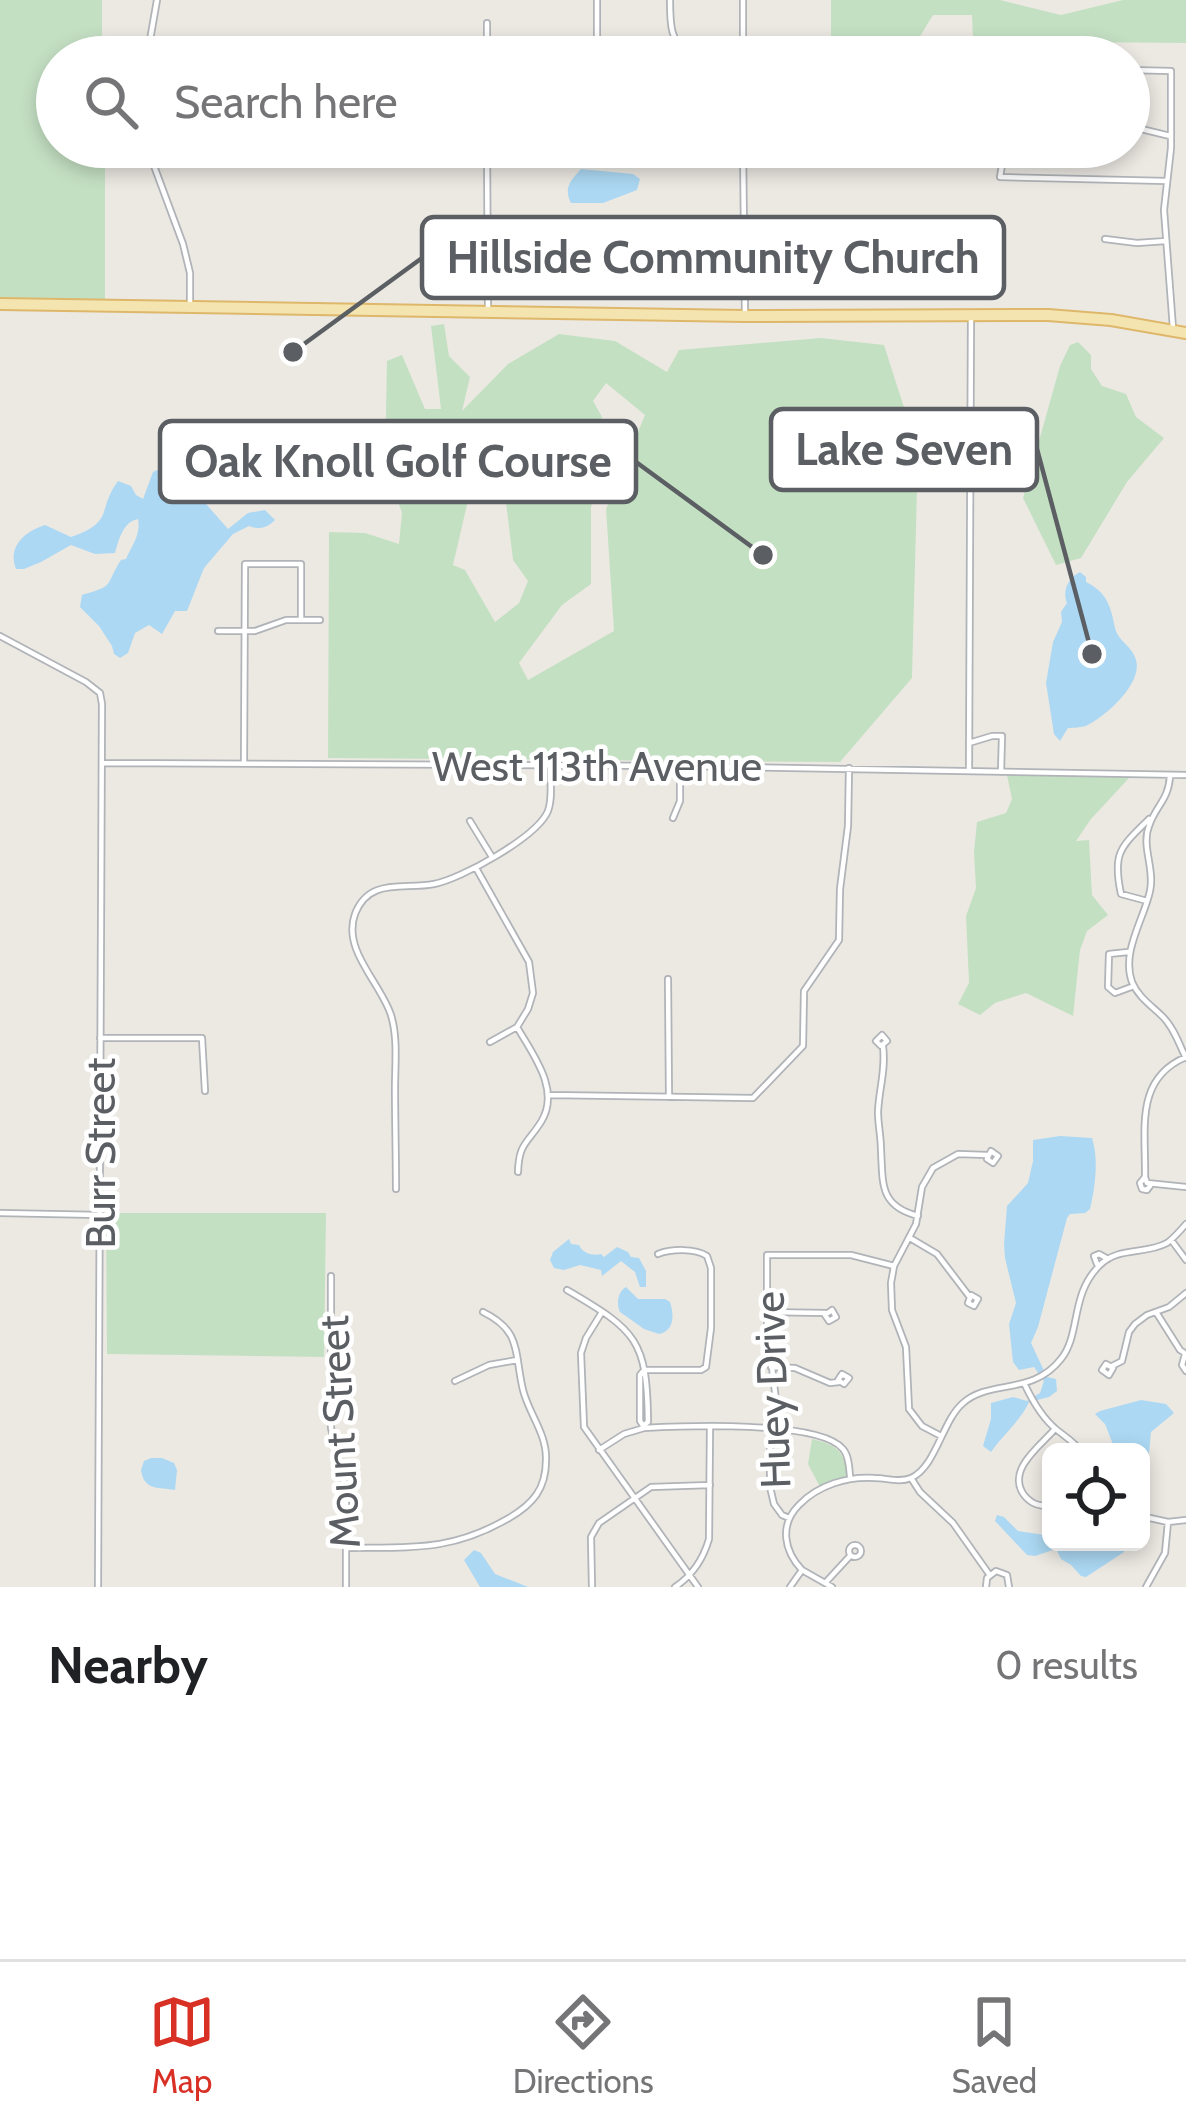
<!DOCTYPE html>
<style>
:root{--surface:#fff;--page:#f6f6f6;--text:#202124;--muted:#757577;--line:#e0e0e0;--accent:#d93025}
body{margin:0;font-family:Cabin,sans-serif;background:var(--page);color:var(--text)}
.controls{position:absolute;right:36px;bottom:36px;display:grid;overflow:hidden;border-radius:18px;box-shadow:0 6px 18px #0003}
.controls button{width:108px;height:108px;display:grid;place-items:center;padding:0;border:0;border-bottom:3px solid var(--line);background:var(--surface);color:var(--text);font:60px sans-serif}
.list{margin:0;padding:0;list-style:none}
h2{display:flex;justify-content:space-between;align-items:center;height:156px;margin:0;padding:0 48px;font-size:51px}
h2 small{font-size:39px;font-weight:400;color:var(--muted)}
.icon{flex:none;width:66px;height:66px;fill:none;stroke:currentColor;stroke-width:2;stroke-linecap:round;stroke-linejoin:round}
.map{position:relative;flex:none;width:1186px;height:1587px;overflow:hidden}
.search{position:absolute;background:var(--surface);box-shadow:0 6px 18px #0003;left:36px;right:36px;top:36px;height:132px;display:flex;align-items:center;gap:30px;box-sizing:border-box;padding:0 42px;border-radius:66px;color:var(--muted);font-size:45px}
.sheet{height:372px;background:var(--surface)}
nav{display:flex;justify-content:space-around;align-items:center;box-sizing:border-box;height:168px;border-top:3px solid var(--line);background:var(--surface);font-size:33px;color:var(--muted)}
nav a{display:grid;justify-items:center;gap:6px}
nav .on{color:var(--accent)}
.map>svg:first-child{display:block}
.green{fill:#c4e0c3;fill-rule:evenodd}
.water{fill:#acd8f3}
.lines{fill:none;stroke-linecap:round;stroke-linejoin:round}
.street-casing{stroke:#b0b3b7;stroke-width:8}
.primary-casing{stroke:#deb76a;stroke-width:14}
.street{stroke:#fff;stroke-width:4.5}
.primary{stroke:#f4e5b0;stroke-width:10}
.labels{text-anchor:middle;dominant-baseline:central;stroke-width:9;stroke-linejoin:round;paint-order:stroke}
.street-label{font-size:42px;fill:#5b5e62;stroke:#fff}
.leader{fill:none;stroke:#5b5e62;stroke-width:4.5}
.callout-dot{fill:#5b5e62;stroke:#fff;stroke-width:4.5}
.callout{fill:#fff;stroke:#5b5e62;stroke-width:4.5}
.callout-label{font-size:45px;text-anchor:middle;font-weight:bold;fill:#5b5e62}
</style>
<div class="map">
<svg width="1186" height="1587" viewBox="0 0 1186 1587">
<rect width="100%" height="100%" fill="#ece9e3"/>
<path class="green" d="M 0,0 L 102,0 L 102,57 L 57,57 L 57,147 L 105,147 L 105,303 L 0,302 Z
M 831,0 L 1000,0 L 1061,15 L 1123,0 L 1186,0 L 1186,43 L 973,41 L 972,15 L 933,15 L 919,38 L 831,36 Z
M 444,324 L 449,356 L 470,377 L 462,411 L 508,364 L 559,334 L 615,341 L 667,372 L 679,350 L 821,338 L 884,345 L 918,451 L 912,678 L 840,762 L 328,758 L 329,532 L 365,533 L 399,544 L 402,513 L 385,464 L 387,361 L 402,355 L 425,409 L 441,409 L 431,326 ZM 606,383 L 645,415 L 606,509 L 614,631 L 528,680 L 519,663 L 562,605 L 591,584 L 591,507 L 602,477 L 583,456 L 602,417 L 593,401 ZM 490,462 L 504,486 L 513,560 L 528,581 L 519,603 L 495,622 L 465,570 L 453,565 L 473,479 Z
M 1078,342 L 1091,355 L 1091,369 L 1102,386 L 1126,394 L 1136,417 L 1164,438 L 1127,482 L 1081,558 L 1056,565 L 1023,498 L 1060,366 L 1070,345 Z
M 1007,775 L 1130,777 L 1091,819 L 1076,841 L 1089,840 L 1092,895 L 1108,915 L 1087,931 L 1080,950 L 1073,1016 L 1026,993 L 995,1003 L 980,1015 L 958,1004 L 969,983 L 966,916 L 976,888 L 974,852 L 977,822 L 1006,813 L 1012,799 Z
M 106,1213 L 326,1213 L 324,1357 L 107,1354 Z
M 812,1439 C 836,1445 845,1450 847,1476 L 820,1487 L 808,1464 Z"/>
<path class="water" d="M 581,169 L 633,174 L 640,179 L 637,190 L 603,203 L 571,203 C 563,188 571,180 581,169 Z
M 166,466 L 171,466 L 179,473 L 228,529 L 248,513 L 265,510 L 275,520 C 267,528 260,530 249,526 L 233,534 L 204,568 L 187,611 L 175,611 L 162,634 L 149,625 L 135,633 L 128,653 L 120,658 L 114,654 L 112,646 L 99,626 L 80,607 L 82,595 C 117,585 104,586 121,560 L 126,559 C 132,545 141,535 138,519 C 123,522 119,539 115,553 L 95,554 L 71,545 L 41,562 L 24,569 L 16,569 C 7,547 25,531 45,525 L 71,537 C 116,521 96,511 118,481 L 131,486 L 136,495 L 143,499 L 153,472 Z
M 1080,572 L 1086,577 L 1086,582 C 1107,592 1111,607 1115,628 C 1118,641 1133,647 1136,660 C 1143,684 1105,717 1086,726 C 1084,727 1071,728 1068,728 L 1060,741 L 1054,734 L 1046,683 L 1053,642 L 1062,622 L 1061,612 L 1067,603 C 1062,591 1068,578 1080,572 Z
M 1060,1136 L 1092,1138 C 1099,1160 1095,1187 1090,1209 L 1085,1213 L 1070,1214 L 1067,1218 L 1038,1327 L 1031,1343 L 1047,1377 L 1056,1379 L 1057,1391 L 1049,1397 L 1029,1402 C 1021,1420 1002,1436 991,1452 L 983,1446 L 991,1419 L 991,1403 L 1013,1397 L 1027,1401 L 1040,1393 L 1044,1381 L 1034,1367 L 1019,1370 L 1013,1362 L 1009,1324 L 1016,1303 L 1005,1258 L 1004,1244 L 1007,1206 L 1028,1183 L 1033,1161 L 1033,1140 Z
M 569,1239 L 571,1244 L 579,1245 C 583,1254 594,1256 601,1254 L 604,1257 L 617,1247 L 628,1252 L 631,1257 L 639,1258 L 646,1271 L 646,1287 L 640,1287 L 635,1272 L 621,1261 L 602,1276 L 601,1270 L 580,1265 L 564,1270 L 554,1268 L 550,1260 L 553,1252 Z
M 626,1287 L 638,1299 L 665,1299 L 670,1302 C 674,1314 675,1331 659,1334 L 644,1329 L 620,1312 C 616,1304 618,1291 626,1287 Z
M 1141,1400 L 1166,1404 L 1174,1413 L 1151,1432 L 1148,1463 L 1141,1459 L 1141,1452 L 1116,1452 L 1105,1424 L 1095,1414 L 1100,1411 Z
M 151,1458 L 162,1458 L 174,1463 L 177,1470 L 175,1490 C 159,1487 144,1491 141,1470 L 144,1461 Z
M 997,1515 L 1004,1517 L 1018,1531 L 1051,1536 L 1051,1542 L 1122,1542 L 1125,1548 L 1124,1552 L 1086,1577 L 1081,1576 L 1071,1565 L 1061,1559 L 1056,1549 L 1035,1556 L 1027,1555 L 995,1521 Z
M 474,1550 L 481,1553 L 495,1574 L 528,1587 L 480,1587 L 464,1560 Z"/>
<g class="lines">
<g class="street-casing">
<path id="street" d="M 670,0 C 670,25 670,41 690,57
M 743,0 L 743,57
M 487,23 L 487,57
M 147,57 L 157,0
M 597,57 L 597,0
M 671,57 L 671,46 L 675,40
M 1129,70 L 1171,71 L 1171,148 L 1164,210 L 1173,328
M 1129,126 L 1170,136
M 147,147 L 183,244 L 190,273 L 190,306
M 487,147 L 488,309
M 743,147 L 745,316
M 1005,147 L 1000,177 L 1167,181
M 1105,239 L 1137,243 L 1166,241
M 218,631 L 255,631 L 286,620 L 320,620
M 0,636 L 86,682 L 100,693 L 102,704 L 98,1587
M 969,743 L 992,736 L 1002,736 L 1001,772
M 103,763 L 680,766 L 1186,775
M 244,763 L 245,564 L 301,564 L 301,619
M 969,771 L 971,315
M 1170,775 C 1169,800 1156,805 1149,826 C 1141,846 1155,869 1150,891 C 1144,919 1121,952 1132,982 C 1138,997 1152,1006 1163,1017 C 1174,1028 1179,1044 1186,1058
M 673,818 L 680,801 L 680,766
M 470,821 L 492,857
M 476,868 L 529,962 L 533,993 L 528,1009 L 517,1027 L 490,1042
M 1147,901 L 1121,894 C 1112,852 1121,847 1149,819
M 1128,952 L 1109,954 L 1108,987 L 1115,993 L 1134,986
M 668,979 L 669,1097
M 517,1027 C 533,1055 561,1090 541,1122 C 527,1144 519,1143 518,1172
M 882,1035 L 887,1041 L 881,1046 L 876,1041 Z
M 100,1038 L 202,1038 L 205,1091
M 883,1046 C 886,1071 879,1088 878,1112 C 878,1124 881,1137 881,1150 C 883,1183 879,1206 918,1216
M 1186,1057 C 1134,1079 1146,1130 1145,1177 L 1147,1183 L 1186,1187
M 549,1095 L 753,1098 L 803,1046 L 804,991 L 839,940 L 840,889 L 848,826 L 849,768
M 991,1151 L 998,1156 L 993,1163 L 987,1159 Z
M 1145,1177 L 1140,1183 L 1142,1189 L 1147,1190 L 1150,1186
M 396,1189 C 396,1155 395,1121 395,1088 C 395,1064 398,1038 391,1015 C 380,982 342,950 355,914 C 369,877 404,890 434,884 C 461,879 537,837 548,811 C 553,797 550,780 550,765
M 0,1213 L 101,1215
M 910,1238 L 937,1254 L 969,1296
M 1172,1241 L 1186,1260
M 1097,1264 L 1094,1256 L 1099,1254 L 1108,1259
M 331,1276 L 331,1428 L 346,1491 L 346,1587
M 567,1290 C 637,1331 647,1340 648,1422 L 644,1425
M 971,1295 L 978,1299 L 974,1306 L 968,1303 Z
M 832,1310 L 836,1317 L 829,1321 L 825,1315 Z
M 602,1312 L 586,1338 L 581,1353 L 584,1427 L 698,1587
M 766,1312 L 826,1313
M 1156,1312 L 1180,1350 L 1186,1354
M 1185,1354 L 1182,1365 L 1186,1371
M 1106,1364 L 1113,1368 L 1109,1375 L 1102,1370 Z
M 1112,1366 L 1122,1361 L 1129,1332 L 1135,1324 L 1147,1315 L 1169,1307 L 1186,1293
M 771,1367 L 795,1368 L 830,1383 L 839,1382
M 644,1370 L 701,1370 L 706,1367 L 711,1328 L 711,1268 L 707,1256 C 695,1248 671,1249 658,1254
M 842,1374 L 849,1378 L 844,1384 L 838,1380 Z
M 455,1381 L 489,1365 L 517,1360
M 1025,1385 C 1033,1402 1042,1418 1057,1430 C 1067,1438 1074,1442 1082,1452
M 644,1427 L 640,1421 L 640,1375 L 644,1370
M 941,1436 L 922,1426 L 909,1409 L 906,1347 L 892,1310 L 891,1283 L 894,1266 L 916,1224 L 922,1187 L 933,1168 L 958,1154 L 987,1155
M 599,1450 L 624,1434 L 644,1428 C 683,1426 819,1420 843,1449 C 849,1456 849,1467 850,1476
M 911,1478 L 920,1492 L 953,1523 L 989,1574
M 1051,1506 C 1040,1506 1032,1505 1024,1495 C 1006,1470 1040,1446 1055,1429
M 1141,1516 L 1168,1522 L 1186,1520
M 789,1518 L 782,1515 L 774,1504 L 770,1487 L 770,1444 L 776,1400 L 767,1327 L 767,1255 L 851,1255 L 894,1266
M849 1551a6 6 0 1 1 12 0a6 6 0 1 1-12 0Z
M 346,1548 C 410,1547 451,1552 509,1518 C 533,1504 546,1489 546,1460 C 547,1434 529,1414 523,1390 C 514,1352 522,1331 483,1312
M 802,1570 L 832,1587
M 826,1582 L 850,1556
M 592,1587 L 591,1537 L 599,1523 L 651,1487 L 710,1485
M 675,1587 C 693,1575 703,1560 709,1539 L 710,1427
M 790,1587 L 802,1570 C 784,1551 779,1525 799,1505 C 818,1485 848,1476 875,1478 C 887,1478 899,1483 911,1478 C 936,1467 942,1421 963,1403 C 990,1379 1032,1396 1061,1359 C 1081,1334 1070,1295 1099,1266 C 1118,1246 1145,1255 1167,1243 C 1174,1238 1180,1231 1186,1224
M 986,1587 L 987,1578 L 996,1571 L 1007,1575 L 1009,1587
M 1146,1587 L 1165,1553 L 1168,1522"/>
</g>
<g class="primary-casing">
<path id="primary" d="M 0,304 L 745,316 L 1048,315 L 1111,320 L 1186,333"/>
</g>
<use href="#street" class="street"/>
<use href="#primary" class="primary"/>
</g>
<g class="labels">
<g class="street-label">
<text x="597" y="766">West 113th Avenue</text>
<text transform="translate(100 1153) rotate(-90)">Burr Street</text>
<text transform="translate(772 1390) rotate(-92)">Huey Drive</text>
<text transform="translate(339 1432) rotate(-93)">Mount Street</text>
</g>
</g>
<path class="leader" d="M293 352L422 258M1092 654L1037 449M763 555L636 462"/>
<g class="callout-dot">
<circle cx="293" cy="352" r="12"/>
<circle cx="1092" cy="654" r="12"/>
<circle cx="763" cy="555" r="12"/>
</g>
<g class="callout">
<rect x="422" y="217" width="582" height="81" rx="12"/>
<rect x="771" y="409" width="266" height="81" rx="12"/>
<rect x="160" y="421" width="476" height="81" rx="12"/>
</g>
<g class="callout-label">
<text x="713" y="273">Hillside Community Church</text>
<text x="904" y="465">Lake Seven</text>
<text x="398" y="477">Oak Knoll Golf Course</text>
</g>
</svg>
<div class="controls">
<button><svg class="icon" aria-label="locate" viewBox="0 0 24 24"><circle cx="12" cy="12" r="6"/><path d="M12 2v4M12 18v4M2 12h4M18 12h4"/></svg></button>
</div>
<div class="search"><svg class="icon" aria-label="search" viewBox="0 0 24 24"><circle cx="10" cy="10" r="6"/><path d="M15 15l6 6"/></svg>Search here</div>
</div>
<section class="sheet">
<h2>Nearby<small>0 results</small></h2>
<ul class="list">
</ul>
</section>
<nav>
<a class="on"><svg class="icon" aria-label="map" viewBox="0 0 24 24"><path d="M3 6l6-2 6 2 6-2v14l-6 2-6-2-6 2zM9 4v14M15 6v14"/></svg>Map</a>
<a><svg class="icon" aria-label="directions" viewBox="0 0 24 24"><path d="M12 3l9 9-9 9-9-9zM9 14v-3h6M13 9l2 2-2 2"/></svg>Directions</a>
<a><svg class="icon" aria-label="saved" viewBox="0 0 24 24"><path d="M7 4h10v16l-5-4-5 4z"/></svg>Saved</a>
</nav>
